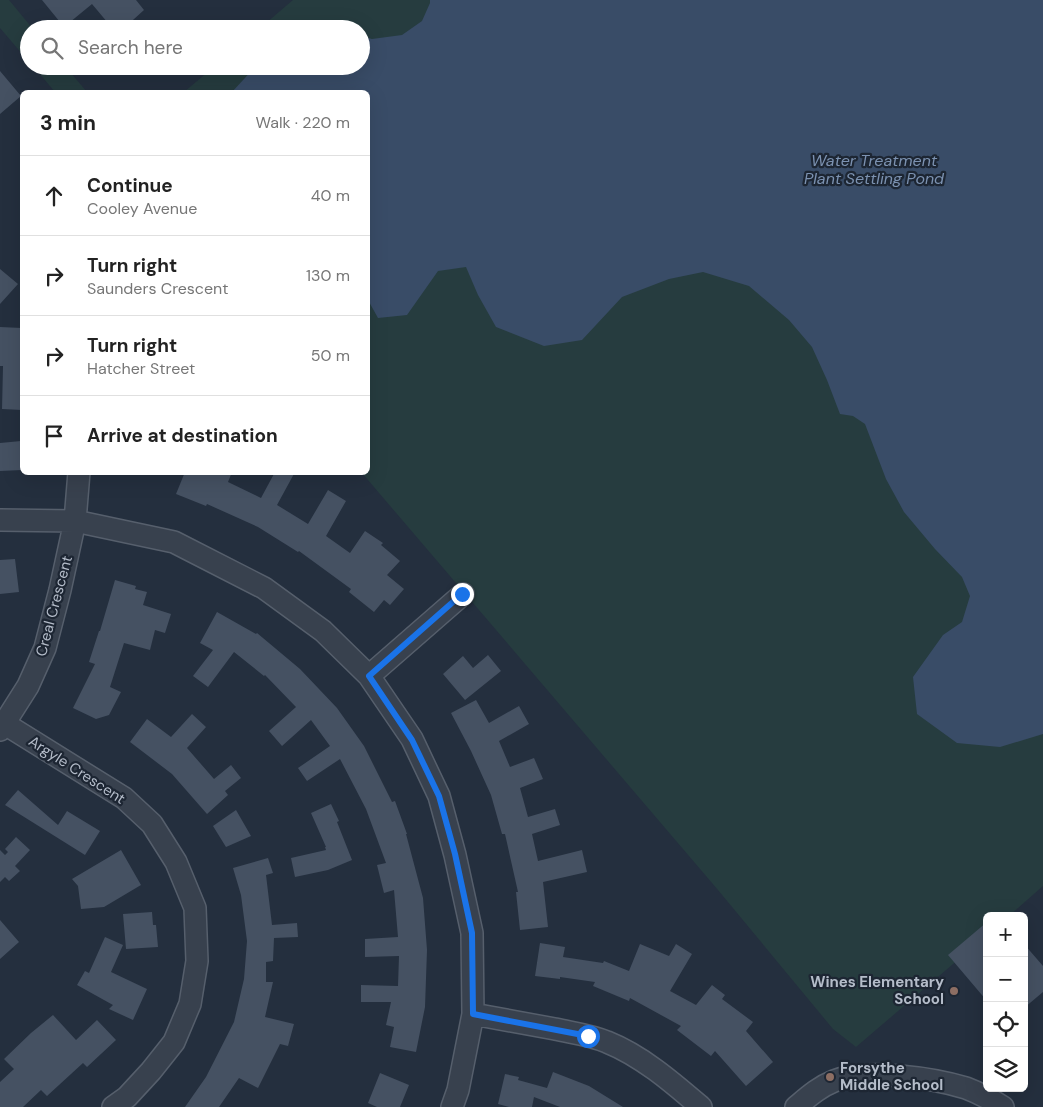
<!DOCTYPE html>
<meta charset="utf-8">
<style>
:root{--surface:#fff;--page:#f2f2f2;--text:#222;--muted:#767676;--line:#e0e0e0}
body{margin:0;font-family:"DM Sans",sans-serif;background:var(--page);color:var(--text)}
.controls{position:absolute;right:15px;bottom:15px;display:grid;overflow:hidden;border-radius:8px;box-shadow:0 5px 20px #0002}
.controls button{width:45px;height:45px;display:grid;place-items:center;padding:0;border:0;border-bottom:1px solid var(--line);background:var(--surface);color:var(--text);font:25px sans-serif}
.stop{position:absolute;width:15px;height:15px;margin:-11px;border:4px solid #1a73e8;border-radius:50%;background:#fff}
.stop.end{background:#1a73e8;border-color:#fff;box-shadow:0 1px 5px #0008}
.list{margin:0;padding:0;list-style:none}
h2{display:flex;justify-content:space-between;align-items:center;height:65px;margin:0;padding:0 20px;font-size:21px}
h2 small{font-size:16px;font-weight:400;color:var(--muted)}
.list li{display:grid;grid-template-columns:32px 1fr auto;gap:15px;align-items:center;box-sizing:border-box;height:80px;padding:0 20px;border-top:1px solid var(--line)}
.list b{display:block;font-size:19px;white-space:nowrap}
.list p{margin:0;font-size:16px;white-space:nowrap;color:var(--muted)}
.list em{font-size:16px;font-style:normal;color:var(--muted)}
.icon{flex:none;width:28px;height:28px;fill:none;stroke:currentColor;stroke-width:2;stroke-linecap:round;stroke-linejoin:round}
.map{position:relative;flex:none;width:1043px;height:1107px;overflow:hidden}
.search{position:absolute;background:var(--surface);box-shadow:0 5px 20px #0002;left:20px;top:20px;width:350px;height:55px;display:flex;align-items:center;gap:12px;box-sizing:border-box;padding:0 18px;border-radius:28px;color:var(--muted);font-size:19px}
.panel{position:absolute;background:var(--surface);box-shadow:0 5px 20px #0002;left:20px;top:90px;width:350px;height:385px;border-radius:8px}
.map>svg:first-child{display:block}
.green{fill:#263c3f}
.water{fill:#394c67}
.building{fill:#455162}
.lines{fill:none;stroke-linecap:round;stroke-linejoin:round}
.street-casing{stroke:#565f6c;stroke-width:24}
.street{stroke:#38414e;stroke-width:21}
.route{stroke:#1a73e8;stroke-width:6}
.education-dot{fill:#8d6e63;stroke:#1d2633;stroke-width:2}
.labels{text-anchor:middle;dominant-baseline:central;stroke-width:4.5;stroke-linejoin:round;paint-order:stroke}
.street-label{font-size:15px;fill:#b4bcc9;stroke:#1d2633}
.poi-label{font-size:15px;font-weight:bold;fill:#b4bcc9;stroke:#1d2633;text-anchor:end}
.water-label{font-size:16px;font-style:italic;fill:#7c92b1;stroke:#1d2633}
</style>
<div class="map">
<svg width="1043" height="1107" viewBox="0 0 1043 1107">
<rect width="100%" height="100%" fill="#242f3e"/>
<path class="green" d="M 0,0 L 9,0 L 33,29 L 29,29 L 29,62 L 0,28 Z
M 293,0 L 1043,0 L 1043,886 L 1009,916 L 987,916 L 987,935 L 856,1047 L 833,1029 L 718,890 L 362,473 L 368,472 L 368,92 L 184,92 L 215,66 L 361,66 L 361,29 L 259,29 Z
M 33,66 L 65,66 L 87,92 L 55,92 Z"/>
<path class="water" d="M 430,0 L 1043,0 L 1043,734 L 1000,747 L 957,743 L 917,714 L 913,677 L 943,635 L 962,622 L 970,596 L 962,577 L 935,549 L 904,512 L 886,479 L 865,424 L 853,416 L 840,414 L 827,380 L 812,347 L 789,320 L 749,286 L 703,272 L 669,279 L 622,297 L 582,340 L 544,346 L 496,327 L 478,295 L 466,267 L 438,271 L 407,315 L 378,318 L 368,300 L 368,92 L 232,92 L 256,66 L 361,66 L 361,36 L 372,39 L 402,35 L 422,21 L 430,3 Z"/>
<path class="building" d="M 42,0 L 136,0 L 144,10 L 123,29 L 113,29 L 92,4 L 64,27 Z
M 0,71 L 21,96 L 0,114 Z
M 0,269 L 18,284 L 0,304 Z
M 0,327 L 22,328 L 21,375 L 22,375 L 22,410 L 2,409 L 3,366 L 0,366 Z
M 21,441 L 22,470 L 0,471 L 0,443 Z
M 185,472 L 232,472 L 228,482 L 261,498 L 275,472 L 295,472 L 277,505 L 308,524 L 328,490 L 346,501 L 326,536 L 350,553 L 365,531 L 383,543 L 381,545 L 400,561 L 387,575 L 404,589 L 390,605 L 384,600 L 374,612 L 349,592 L 351,589 L 299,551 L 298,552 L 258,527 L 207,504 L 206,506 L 176,494 Z
M 15,559 L 19,592 L 0,594 L 0,560 Z
M 115,580 L 136,586 L 135,589 L 147,592 L 143,605 L 171,614 L 165,633 L 155,630 L 150,650 L 124,643 L 110,687 L 121,692 L 109,715 L 96,719 L 73,708 L 95,664 L 89,662 L 99,631 L 100,631 Z
M 217,612 L 256,634 L 257,633 L 300,669 L 337,708 L 364,746 L 392,802 L 395,801 L 407,834 L 406,834 L 423,898 L 427,950 L 425,1007 L 416,1052 L 390,1047 L 394,1027 L 386,1025 L 391,1002 L 361,1002 L 361,985 L 398,986 L 399,956 L 365,957 L 365,939 L 398,937 L 394,890 L 384,893 L 377,865 L 386,863 L 366,809 L 340,759 L 307,781 L 298,768 L 330,746 L 311,720 L 282,746 L 269,731 L 296,707 L 265,675 L 264,676 L 234,652 L 208,687 L 193,676 L 213,650 L 200,643 Z
M 488,655 L 501,671 L 465,700 L 443,674 L 463,656 L 473,668 Z
M 476,700 L 489,723 L 519,706 L 529,724 L 499,741 L 510,767 L 534,758 L 543,779 L 520,788 L 528,817 L 555,809 L 560,825 L 532,834 L 538,861 L 582,850 L 587,872 L 543,882 L 548,927 L 520,930 L 516,892 L 518,892 L 505,834 L 502,834 L 491,795 L 471,751 L 451,713 Z
M 192,714 L 206,727 L 187,748 L 214,779 L 231,765 L 241,778 L 225,791 L 228,795 L 207,814 L 172,774 L 130,742 L 147,719 L 171,737 Z
M 18,790 L 58,825 L 67,811 L 100,831 L 85,855 L 5,805 Z
M 331,804 L 339,821 L 337,822 L 352,860 L 328,870 L 295,877 L 291,858 L 326,850 L 325,847 L 326,847 L 311,813 Z
M 236,810 L 251,836 L 226,847 L 213,826 Z
M 16,837 L 30,850 L 15,866 L 20,871 L 9,881 L 5,877 L 0,882 L 0,850 L 5,855 L 8,852 L 5,849 Z
M 121,850 L 141,885 L 104,907 L 81,909 L 78,886 L 72,879 Z
M 268,858 L 273,873 L 266,875 L 272,925 L 297,923 L 298,937 L 274,938 L 273,961 L 266,962 L 266,982 L 273,982 L 265,1017 L 294,1024 L 288,1046 L 280,1044 L 258,1088 L 239,1078 L 219,1107 L 185,1107 L 206,1077 L 234,1022 L 244,979 L 247,941 L 241,895 L 233,868 Z
M 152,912 L 153,925 L 156,925 L 158,947 L 126,949 L 123,914 Z
M 0,920 L 19,942 L 0,959 Z
M 987,922 L 987,1001 L 948,955 Z
M 105,937 L 123,945 L 111,972 L 147,989 L 133,1020 L 109,1009 L 113,1005 L 77,985 L 85,971 L 89,973 Z
M 540,943 L 565,947 L 563,957 L 603,963 L 604,961 L 629,971 L 640,944 L 669,956 L 676,944 L 692,954 L 670,991 L 696,1005 L 712,985 L 725,995 L 722,999 L 753,1022 L 746,1031 L 773,1062 L 746,1086 L 715,1051 L 711,1056 L 677,1030 L 681,1026 L 630,998 L 629,1001 L 593,986 L 595,982 L 560,977 L 560,979 L 535,976 Z
M 1024,944 L 1043,966 L 1043,992 L 1024,1008 Z
M 53,1015 L 76,1040 L 97,1020 L 116,1040 L 87,1067 L 83,1063 L 47,1096 L 41,1090 L 23,1107 L 0,1107 L 0,1082 L 14,1069 L 4,1059 L 31,1033 Z
M 553,1072 L 589,1086 L 623,1107 L 560,1107 L 534,1097 L 532,1107 L 509,1107 L 498,1104 L 505,1074 L 519,1077 L 518,1080 L 547,1088 Z
M 380,1073 L 409,1085 L 400,1107 L 377,1107 L 368,1103 Z"/>
<g class="lines">
<g class="street-casing">
<path id="street" d="M 0,520 L 75,521 L 174,542 L 264,588 L 323,631 L 369,676 L 412,739 L 439,796 L 455,855 L 472,933 L 473,1014 L 458,1090 L 452,1107
M 369,676 L 463,594
M 5,724 L 124,798 L 152,824 L 176,862 L 195,908 L 197,961 L 190,1004 L 174,1042 L 151,1071 L 127,1097 L 113,1107
M 0,730 L 28,686 L 45,648 L 60,590 L 75,521 L 79,472
M 473,1014 C 500,1019 528,1024 555,1029 C 573,1033 591,1035 607,1042 C 642,1056 673,1083 701,1107
M 796,1107 C 808,1097 819,1087 834,1081 C 865,1068 933,1078 966,1088 C 979,1093 992,1100 1003,1107"/>
</g>
<use href="#street" class="street"/>
</g>
<g class="lines">
<path class="route" d="M 462,594 L 369,676 L 412,740 L 439,796 L 455,854 L 472,933 L 473,1014 L 588,1036"/>
</g>
<g class="education-dot">
<circle cx="954" cy="991" r="5"/>
<circle cx="830" cy="1077" r="5"/>
</g>
<g class="labels">
<g class="street-label">
<text transform="translate(54 606) rotate(-75)">Creal Crescent</text>
<text transform="translate(77 770) rotate(33)">Argyle Crescent</text>
</g>
<g class="poi-label">
<text x="944" y="982">Wines Elementary<tspan x="944" dy="17">School</tspan></text>
<text x="840" y="1068" text-anchor="start">Forsythe<tspan x="840" dy="17">Middle School</tspan></text>
</g>
<g class="water-label">
<text x="874" y="160">Water Treatment<tspan x="874" dy="18">Plant Settling Pond</tspan></text>
</g>
</g>
</svg>
<div class="controls">
<button>+</button>
<button>−</button>
<button><svg class="icon" aria-label="locate" viewBox="0 0 24 24"><circle cx="12" cy="12" r="6"/><path d="M12 2v4M12 18v4M2 12h4M18 12h4"/></svg></button>
<button><svg class="icon" aria-label="layers" viewBox="0 0 24 24"><path d="M12 4l9 5-9 5-9-5zM3 14l9 5 9-5"/></svg></button>
</div>
<div class="stop" style="left:588px;top:1036px"></div>
<div class="stop end" style="left:462px;top:594px"></div>
<div class="search"><svg class="icon" aria-label="search" viewBox="0 0 24 24"><circle cx="10" cy="10" r="6"/><path d="M15 15l6 6"/></svg>Search here</div>
<section class="panel">
<h2>3 min<small>Walk · 220 m</small></h2>
<ul class="list">
<li><svg class="icon" aria-label="ahead" viewBox="0 0 24 24"><path d="M12 20V5M6 11l6-6 6 6"/></svg><div><b>Continue</b><p>Cooley Avenue</p></div><em>40 m</em></li>
<li><svg class="icon" aria-label="right" viewBox="0 0 24 24"><path d="M7 20v-9h11M14 6l5 5-5 5"/></svg><div><b>Turn right</b><p>Saunders Crescent</p></div><em>130 m</em></li>
<li><svg class="icon" aria-label="right" viewBox="0 0 24 24"><path d="M7 20v-9h11M14 6l5 5-5 5"/></svg><div><b>Turn right</b><p>Hatcher Street</p></div><em>50 m</em></li>
<li><svg class="icon" aria-label="arrive" viewBox="0 0 24 24"><path d="M6 21V4h12l-3 4 3 4H6"/></svg><div><b>Arrive at destination</b></div></li>
</ul>
</section>
</div>
